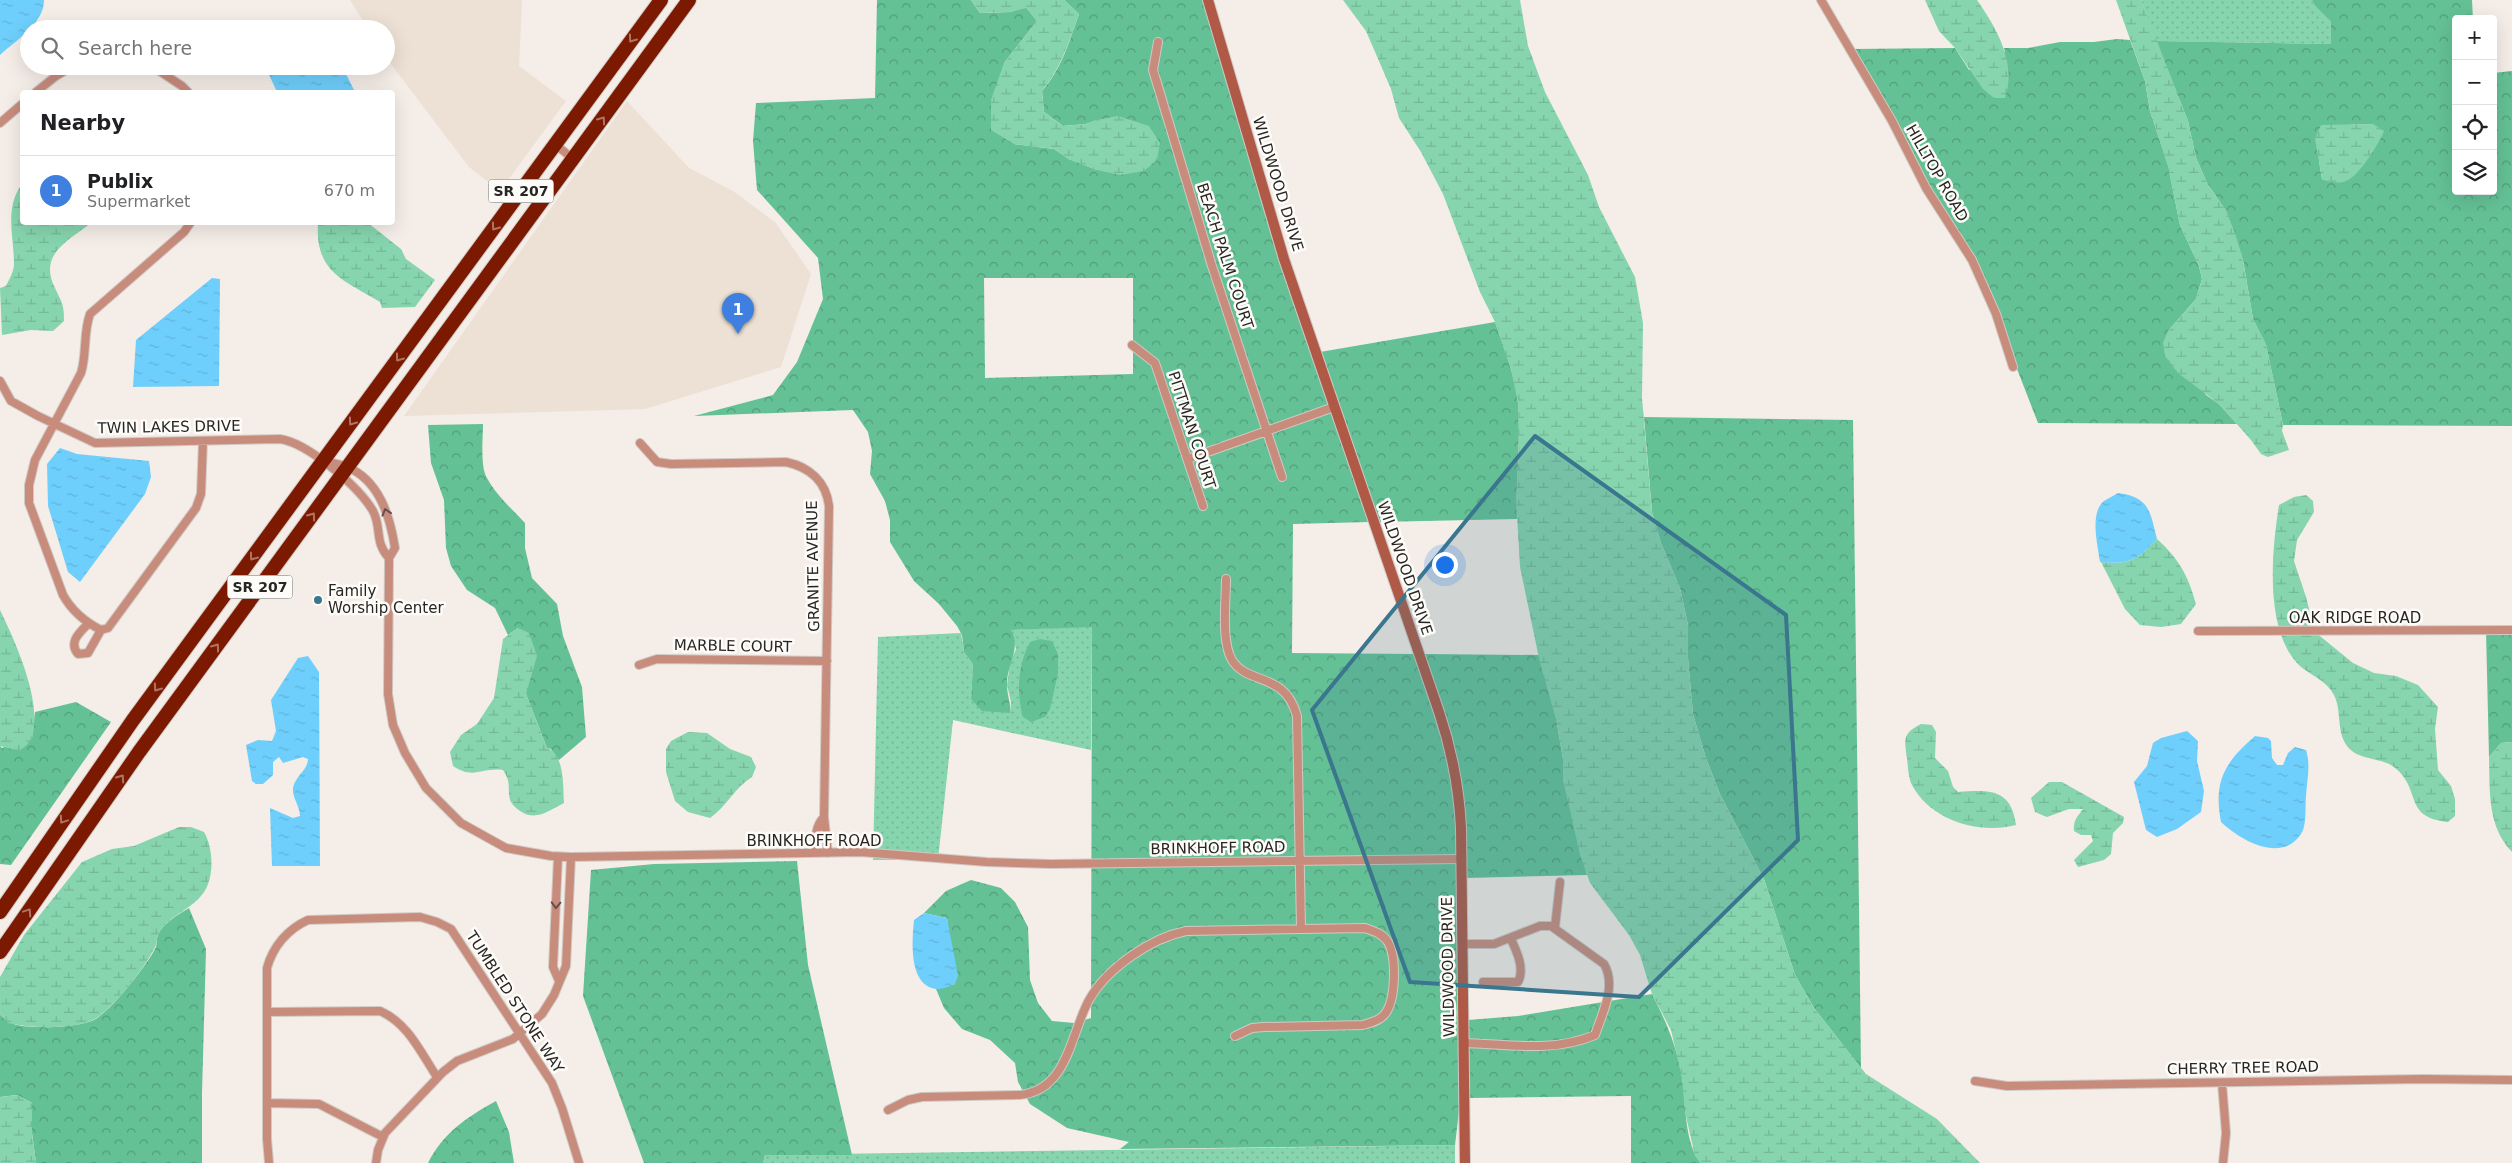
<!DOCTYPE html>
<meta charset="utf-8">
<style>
:root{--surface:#fff;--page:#f6f6f6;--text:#202124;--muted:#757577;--line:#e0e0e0;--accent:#3a768d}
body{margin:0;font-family:"DejaVu Sans",sans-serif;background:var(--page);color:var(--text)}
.controls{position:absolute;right:15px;top:15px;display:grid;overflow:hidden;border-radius:5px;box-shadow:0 5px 20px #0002}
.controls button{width:45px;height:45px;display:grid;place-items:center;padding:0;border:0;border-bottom:1px solid var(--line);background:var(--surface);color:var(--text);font:25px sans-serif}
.you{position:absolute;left:1444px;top:564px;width:18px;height:18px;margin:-12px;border:4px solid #fff;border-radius:50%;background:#1a73e8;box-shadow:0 0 0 8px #1a73e833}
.badge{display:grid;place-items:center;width:32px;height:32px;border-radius:50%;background:var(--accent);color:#fff;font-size:16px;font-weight:700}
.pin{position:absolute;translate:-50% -41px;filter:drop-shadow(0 1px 2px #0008)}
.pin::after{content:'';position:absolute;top:26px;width:18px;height:15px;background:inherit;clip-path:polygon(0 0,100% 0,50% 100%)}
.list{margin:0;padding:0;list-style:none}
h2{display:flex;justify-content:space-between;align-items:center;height:65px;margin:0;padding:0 20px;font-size:21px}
h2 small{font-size:16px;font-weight:400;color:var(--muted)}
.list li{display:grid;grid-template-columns:32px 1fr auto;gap:15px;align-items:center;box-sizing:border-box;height:70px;padding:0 20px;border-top:1px solid var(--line)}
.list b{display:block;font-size:19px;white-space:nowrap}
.list p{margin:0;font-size:16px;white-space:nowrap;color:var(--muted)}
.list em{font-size:16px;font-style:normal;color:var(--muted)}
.icon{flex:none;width:28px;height:28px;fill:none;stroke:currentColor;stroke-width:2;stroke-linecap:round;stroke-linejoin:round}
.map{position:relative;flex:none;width:2512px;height:1163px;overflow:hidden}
.search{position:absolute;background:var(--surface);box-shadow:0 5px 20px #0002;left:20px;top:20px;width:375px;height:55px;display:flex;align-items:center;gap:12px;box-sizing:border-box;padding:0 18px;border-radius:28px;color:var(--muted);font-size:19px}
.panel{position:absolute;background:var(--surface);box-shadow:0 5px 20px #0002;left:20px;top:90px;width:375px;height:135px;border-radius:5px}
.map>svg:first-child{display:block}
.built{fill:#ede0d4}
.grass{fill:url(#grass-dots)}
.forest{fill:url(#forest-crowns);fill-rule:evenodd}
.wetland{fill:url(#wetland-marsh)}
.water{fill:url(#water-ripples)}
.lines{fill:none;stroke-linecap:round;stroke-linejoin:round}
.street-casing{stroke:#d0c9c4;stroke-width:10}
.secondary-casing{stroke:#d0c9c4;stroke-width:12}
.highway-casing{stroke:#d0c9c4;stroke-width:16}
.street{stroke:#c88c7d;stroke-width:8}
.secondary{stroke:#af5946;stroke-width:10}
.highway{stroke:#7b1901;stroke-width:14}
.oneway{stroke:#af7464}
.oneway2{stroke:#684f48}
.marked{fill:#3a768d;fill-opacity:0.2;stroke:#3a768d;stroke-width:4;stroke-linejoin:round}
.poi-dot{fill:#3a768d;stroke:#fefcf9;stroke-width:2}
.labels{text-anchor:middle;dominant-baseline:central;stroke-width:5;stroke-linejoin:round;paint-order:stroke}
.shield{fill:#fefcf9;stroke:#686664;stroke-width:1}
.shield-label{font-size:14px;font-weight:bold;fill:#282624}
.street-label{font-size:15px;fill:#282624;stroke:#fefcf9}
.poi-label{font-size:15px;fill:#282624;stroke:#fefcf9;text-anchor:start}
</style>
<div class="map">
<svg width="2512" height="1163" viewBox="0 0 2512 1163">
<defs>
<pattern id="grass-dots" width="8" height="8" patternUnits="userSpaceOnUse" patternTransform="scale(1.25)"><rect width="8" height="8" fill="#86d5ae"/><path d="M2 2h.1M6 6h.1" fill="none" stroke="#74b796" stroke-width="1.8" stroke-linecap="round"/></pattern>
<pattern id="forest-crowns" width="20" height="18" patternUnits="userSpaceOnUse" patternTransform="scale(1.25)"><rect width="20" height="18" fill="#64c196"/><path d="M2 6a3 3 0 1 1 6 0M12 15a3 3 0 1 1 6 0" fill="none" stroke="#529d7a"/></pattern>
<pattern id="wetland-marsh" width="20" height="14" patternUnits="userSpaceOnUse" patternTransform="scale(1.25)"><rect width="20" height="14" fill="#86d5ae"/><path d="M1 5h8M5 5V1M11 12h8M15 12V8" fill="none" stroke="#74b796"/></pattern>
<pattern id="water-ripples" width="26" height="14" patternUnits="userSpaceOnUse" patternTransform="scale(1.25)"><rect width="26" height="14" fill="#6fcffc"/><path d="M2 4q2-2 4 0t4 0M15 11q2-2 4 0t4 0" fill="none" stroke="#60b2d8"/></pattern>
</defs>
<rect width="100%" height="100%" fill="#f5ede7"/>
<path class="built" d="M 350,0 L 522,0 L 519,66 L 566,101 L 500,191 L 469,167 L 391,64 L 386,57 L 386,29 L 368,29 Z
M 627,101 L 689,168 L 733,191 L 775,222 L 811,274 L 781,367 L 645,409 L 404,416 Z"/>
<path class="grass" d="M 2141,0 L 2312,0 L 2314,5 L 2331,22 L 2331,44 L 2156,41 Z
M 1092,626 L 1091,750 L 953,720 L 938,860 L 873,860 L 878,637 L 961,633 L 964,652 L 973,664 L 971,699 L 1010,713 L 1011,702 L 1007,685 L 1010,663 L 1016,649 L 1011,630 Z
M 1455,1145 L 1455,1163 L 763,1163 L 765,1155 Z"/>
<path class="forest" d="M 877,0 L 971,0 L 980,13 L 1010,12 L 1026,7 L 1037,21 L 1004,63 L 1014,144 L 1054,149 L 1069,159 L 1097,170 L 1097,120 L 1086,124 L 1063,126 L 1044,112 L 1042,91 C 1062,68 1069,42 1079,14 L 1064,0 L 1204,0 L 1369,522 L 1293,524 L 1292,653 L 1415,654 L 1444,739 L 1458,815 L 1460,1103 L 1455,1145 L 1120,1149 L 1129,1142 L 1067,1128 L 1030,1104 L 1018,1082 L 1015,1063 L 990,1040 L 962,1029 L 944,1008 L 936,989 L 955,984 L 947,918 L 924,913 L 946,891 L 971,880 L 1001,888 L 1015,902 L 1028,927 L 1030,980 L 1038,1003 L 1052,1021 L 1074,1023 L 1091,1018 L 1092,627 L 1011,630 C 1022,648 1006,666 1007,685 C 1007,695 1011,703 1010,713 L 982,711 L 971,699 L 973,664 L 964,652 L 962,635 L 957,626 L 939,604 L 914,581 L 890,542 L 890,520 L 885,501 L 870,474 L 872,451 L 868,432 L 853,410 L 694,416 L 773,395 L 797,362 L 823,299 L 818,258 L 757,190 L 753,141 L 756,103 L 875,98 ZM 984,278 L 1133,278 L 1133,374 L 985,378 Z
M 2312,0 L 2472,0 L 2473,19 L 2456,19 L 2456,191 L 2493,191 L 2493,73 L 2512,71 L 2512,426 L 2283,425 L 2266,345 L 2253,319 L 2243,260 L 2226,211 L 2207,183 L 2196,158 L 2188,121 L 2156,41 L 2331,44 L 2331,22 L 2314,5 ZM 2373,124 C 2364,150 2359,194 2322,179 L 2319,161 L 2321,126 Z
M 2117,39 L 2130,40 L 2145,81 L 2150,111 L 2168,165 L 2180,225 L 2199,266 L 2202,279 L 2196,299 L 2168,331 L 2206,395 L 2219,404 L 2237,424 L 2038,423 L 1979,271 L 1938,206 L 1850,49 L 1955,48 L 1969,70 L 2005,51 L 2004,48 L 2028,48 L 2060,42 L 2094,42 Z
M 1495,322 C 1504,348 1515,375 1518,403 C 1521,442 1516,480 1517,519 L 1377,522 L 1320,352 Z
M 1644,417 L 1853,420 L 1861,1068 L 1814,1008 L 1795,975 L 1764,879 L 1720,794 L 1706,758 L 1693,714 L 1688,658 L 1688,625 L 1680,588 L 1661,543 L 1652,512 Z
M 483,424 C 483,438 480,466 487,478 C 496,495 512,509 525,523 L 525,548 L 532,578 L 557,604 L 563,636 L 582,687 L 586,737 L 559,760 L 551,749 L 547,748 L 526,694 L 518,628 L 508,635 L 495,608 L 467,590 L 451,566 L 446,548 L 444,500 L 431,463 L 428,425 Z
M 2486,631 L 2512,631 L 2512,742 L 2501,743 L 2489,757 Z
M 1040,639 L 1052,641 L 1058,654 L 1058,673 L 1050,709 L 1045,717 L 1031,722 L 1023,717 C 1016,692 1018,664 1030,642 Z
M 1423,654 L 1539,655 L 1556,718 L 1563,759 L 1563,779 L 1587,875 L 1466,878 L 1465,814 L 1457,762 Z
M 76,702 L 111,722 L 11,865 L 0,864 L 0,746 L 2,748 L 32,738 L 35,712 Z
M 797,861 L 808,965 L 852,1155 L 765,1155 L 763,1163 L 644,1163 L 583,996 L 591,870 L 654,864 Z
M 189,908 L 206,949 L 202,1093 L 202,1163 L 36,1163 L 32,1133 L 32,1103 L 17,1095 L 0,1097 L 0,1014 C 12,1028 24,1026 42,1027 C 54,1028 84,1025 94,1020 C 111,1011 148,964 156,947 C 157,943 156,939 158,935 C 162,924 179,914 189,908 Z
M 1652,994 C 1666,1021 1677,1047 1682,1077 C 1686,1102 1684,1144 1701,1163 L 1631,1163 L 1631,1096 L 1468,1098 L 1468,1020 L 1518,1016 Z
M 496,1101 L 509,1132 L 514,1163 L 428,1163 C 443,1133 467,1117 496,1101 Z"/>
<path class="wetland" d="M 971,0 L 1064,0 L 1079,14 C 1069,42 1061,68 1042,91 L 1044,112 L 1063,126 L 1086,124 L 1097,120 L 1118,116 L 1149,126 L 1160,143 L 1157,160 L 1144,171 L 1120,175 L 1097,170 L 1068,159 L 1054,149 L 1014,144 L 991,130 L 991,100 L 1004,63 L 1037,21 L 1026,8 L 1010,12 L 980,13 Z
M 1343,0 L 1520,0 L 1528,46 L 1545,92 L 1588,175 L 1599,207 L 1635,277 L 1643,323 L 1642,398 L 1652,512 L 1661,543 L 1680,588 L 1688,625 L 1688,658 L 1693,714 L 1706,758 L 1720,794 L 1764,879 L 1795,975 L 1814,1008 L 1866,1074 L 1937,1119 L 1980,1163 L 1701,1163 L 1695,1156 L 1685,1112 L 1682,1078 L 1671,1030 L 1652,994 L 1640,955 L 1629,935 L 1590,883 L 1580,855 L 1563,779 L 1563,759 L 1556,718 L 1540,663 L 1520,567 L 1516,498 L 1519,449 L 1518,402 L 1511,369 L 1495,322 L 1480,292 L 1443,194 L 1421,152 L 1399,118 L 1391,89 L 1366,31 Z
M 1925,0 L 1977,0 C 1997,29 2017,63 2005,98 L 1994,98 L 1983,89 L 1955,48 L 1939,31 Z
M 2116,0 L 2141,0 L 2188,121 L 2196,158 L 2207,183 L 2226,211 L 2235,233 L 2243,260 L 2253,319 L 2266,344 L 2283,425 L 2282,431 L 2289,450 L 2268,457 L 2261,454 L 2251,440 L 2219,404 L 2178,373 L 2165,356 L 2163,343 L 2168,331 L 2196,299 L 2202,279 L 2199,266 L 2180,225 L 2168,166 L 2150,111 L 2145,81 Z
M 2373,124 L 2384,131 C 2379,144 2359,176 2346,181 C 2338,184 2329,182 2322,179 L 2315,139 L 2321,125 Z
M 22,184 L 22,222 L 91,223 C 68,241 38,254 55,288 C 62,303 64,304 64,321 L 53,331 L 31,330 L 2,335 L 0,288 L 6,286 C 9,280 14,271 14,264 C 14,237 4,208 22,184 Z
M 318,223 L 368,223 L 401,249 L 406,259 L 435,280 L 415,307 L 382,308 L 380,302 C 344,280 315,273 318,223 Z
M 2306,495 L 2313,501 L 2314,512 L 2297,540 L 2294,561 L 2306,597 L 2315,632 L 2353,663 L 2374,673 L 2396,676 L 2418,685 L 2438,707 L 2435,729 L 2438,770 L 2451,786 L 2455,799 L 2455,816 L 2448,822 C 2402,817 2423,790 2394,767 C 2381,757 2358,761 2347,746 C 2336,731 2342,710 2334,695 C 2326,679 2308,675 2297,663 C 2264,627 2272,549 2279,505 L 2294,497 Z
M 2157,539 C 2179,559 2188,575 2196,604 L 2181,624 L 2161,627 L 2140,625 L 2125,609 L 2101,562 C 2130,565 2137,560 2157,539 Z
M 0,610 C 15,641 43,702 32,737 C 31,742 24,747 20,751 L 0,746 Z
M 518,628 L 529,633 L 537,656 L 526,694 L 547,748 C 565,754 563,788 564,803 C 550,810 536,822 520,811 C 516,808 512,805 510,800 C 507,786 512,784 503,770 C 481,767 474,780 453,766 L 450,752 L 461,735 L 477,724 L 494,698 L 503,639 Z
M 1921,724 L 1932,725 L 1936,732 L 1935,758 L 1948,771 L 1953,787 L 1958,792 C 1989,790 2011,788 2016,825 C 1979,835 1930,820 1912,785 C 1908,777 1908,766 1907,758 C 1904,739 1903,733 1921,724 Z
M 688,732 L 707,733 L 730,749 L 751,757 L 756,767 L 752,777 C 735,787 727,806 710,818 L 688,812 L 675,801 L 666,772 L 666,749 L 671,741 Z
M 2512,742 L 2512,852 C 2487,826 2490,791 2489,757 L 2501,743 Z
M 2049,782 L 2062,782 L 2124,817 L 2123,823 L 2113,833 L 2111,854 L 2104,860 L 2078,867 L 2074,860 L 2093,841 L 2091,835 L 2081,835 L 2074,831 C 2073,821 2077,817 2083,809 L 2069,809 L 2047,817 L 2035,812 L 2031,798 Z
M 179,827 L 191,827 L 204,832 C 212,846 214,868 208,884 C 200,908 167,914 158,935 C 156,939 157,945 154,949 C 144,969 113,1008 95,1019 C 76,1030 28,1028 8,1023 L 0,1014 L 0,977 L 24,935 L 82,862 L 112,849 L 134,846 Z
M 17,1095 L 32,1103 L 32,1133 L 36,1163 L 0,1163 L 0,1097 Z"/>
<path class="water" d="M 0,0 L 44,0 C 44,24 16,40 0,55 Z
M 265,66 L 342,66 L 355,92 L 277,92 Z
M 212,278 L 220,279 L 219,386 L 133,387 L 136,340 Z
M 60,448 L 77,454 L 149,461 L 151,477 L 145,494 L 80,582 L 68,572 L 48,506 L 47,464 Z
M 2118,493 C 2150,497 2150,512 2157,539 C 2137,560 2130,565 2100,562 C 2098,546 2089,513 2104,501 C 2108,498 2114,496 2118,493 Z
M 308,656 L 319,672 L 320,866 L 272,866 L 270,808 L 293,818 L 300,816 C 300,806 292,798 293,788 C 295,776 308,770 308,759 L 303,757 L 283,763 L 279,757 L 273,762 L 273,775 L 263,784 L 256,784 L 252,781 L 246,745 L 258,740 L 272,741 L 276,731 L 271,700 L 298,658 Z
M 2187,731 L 2198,741 L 2197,761 L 2204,791 L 2201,812 L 2177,829 L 2157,837 L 2146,830 L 2134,782 L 2147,766 L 2153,743 L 2161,738 Z
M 2255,736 L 2268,738 L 2271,741 L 2272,758 L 2277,765 L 2283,765 L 2288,753 L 2295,747 L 2306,750 C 2311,766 2307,779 2306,796 C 2305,806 2307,826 2301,834 C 2281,864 2240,840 2221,822 C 2213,781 2225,762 2255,736 Z
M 924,913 L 947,918 L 958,976 L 955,984 C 950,986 941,990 936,989 C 908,985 912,940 914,920 Z"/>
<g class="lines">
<g class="street-casing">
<path id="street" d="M 1821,0 L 1892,121 L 1926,188 L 1972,260 L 1996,314 L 2013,367
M 1158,42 L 1153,70 L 1212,266 L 1282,477
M 152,66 L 182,86 L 188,92
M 36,92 L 56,76 L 73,66
M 0,123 L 22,104
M 555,144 L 573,159
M 191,222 L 184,232 L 90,314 C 83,333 87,354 81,373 L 35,460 L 29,485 L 29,503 L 63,595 C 72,611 85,622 101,630 L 108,628 L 196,508 L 201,494 L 203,441
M 1132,345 L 1155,363 L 1203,506
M 0,381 L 11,401 L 38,416 L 95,443 L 280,439 C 308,443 359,487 373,511 C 382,528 374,542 389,558
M 640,443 L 657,462 L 671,464 L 786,462 C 809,467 826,481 829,506 L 824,817 L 828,853
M 1188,459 L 1334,407
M 323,461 C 331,463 340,464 347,467 C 379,480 390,516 395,548 L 389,558 L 388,694 L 393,725 L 405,753 L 426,788 L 461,823 L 506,848 L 551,856 L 571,857 L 860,852 L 987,862 L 1051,864 L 1461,859
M 1226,579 C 1226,601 1221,642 1232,660 C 1248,686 1285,671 1297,716 L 1301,928
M 88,624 C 80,632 68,642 78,654 L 88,653 L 101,630
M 2198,631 L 2512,630
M 639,665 L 657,659 L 827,661
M 816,853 C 816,840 814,827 824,817
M 558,857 L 553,967 L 559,981
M 1555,927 L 1560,882
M 1463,944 L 1494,944 L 1540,926 L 1551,926 L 1604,964 C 1617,986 1602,1014 1595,1035 C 1553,1053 1508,1044 1464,1043
M 1483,982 L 1518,982 C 1525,969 1517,952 1511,939
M 267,1012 L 380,1011 C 408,1023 421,1053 437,1077
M 1975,1081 L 2007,1086 L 2422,1079 L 2512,1080
M 2222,1083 L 2226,1133 L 2223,1163
M 267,1103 L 319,1104 L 383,1137
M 888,1110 L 908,1100 L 922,1097 L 1020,1095 C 1068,1090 1070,1035 1089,1000 C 1107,968 1151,938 1186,931 L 1365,928 C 1374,931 1383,934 1388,942 C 1397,957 1396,1002 1384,1015 C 1379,1021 1370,1023 1363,1025 L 1264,1027 L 1252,1028 L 1235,1036
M 269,1163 L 267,1139 L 267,968 C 273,946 288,929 308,920 L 420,917 L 437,922 L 451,929 L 552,1083 L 562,1108 L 579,1163
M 376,1163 L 378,1150 L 385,1133 L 443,1072 L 457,1061 L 513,1039 L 542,1014 L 554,995 L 566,966 L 571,857"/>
</g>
<g class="secondary-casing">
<path id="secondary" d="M 1208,0 L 1284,259 L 1439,712 C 1452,751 1459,787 1461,828 L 1465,1163"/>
</g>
<g class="highway-casing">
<path id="highway" d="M 0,912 L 133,720 L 661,0
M 0,952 L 139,752 L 689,0"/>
</g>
<use href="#street" class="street"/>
<use href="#secondary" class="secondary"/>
<use href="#highway" class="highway"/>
</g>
<defs><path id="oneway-chevron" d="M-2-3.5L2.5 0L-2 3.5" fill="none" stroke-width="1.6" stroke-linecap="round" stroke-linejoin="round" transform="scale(1.25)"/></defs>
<g class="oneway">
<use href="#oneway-chevron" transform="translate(632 39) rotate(126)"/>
<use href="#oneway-chevron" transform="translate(602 120) rotate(-54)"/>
<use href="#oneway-chevron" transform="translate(495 227) rotate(126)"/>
<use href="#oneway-chevron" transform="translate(399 358) rotate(126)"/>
<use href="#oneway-chevron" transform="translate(352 422) rotate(126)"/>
<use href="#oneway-chevron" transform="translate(312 516) rotate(-54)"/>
<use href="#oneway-chevron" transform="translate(253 557) rotate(126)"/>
<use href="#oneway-chevron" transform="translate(216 647) rotate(-54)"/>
<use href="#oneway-chevron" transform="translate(157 688) rotate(126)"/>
<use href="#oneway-chevron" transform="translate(121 778) rotate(-55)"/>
<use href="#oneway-chevron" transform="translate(63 820) rotate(124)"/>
<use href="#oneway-chevron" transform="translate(28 912) rotate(-56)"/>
</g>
<g class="oneway2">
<use href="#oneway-chevron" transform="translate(386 512) rotate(-107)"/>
<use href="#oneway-chevron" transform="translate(556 905) rotate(92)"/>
</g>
<path class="marked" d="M 1535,436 L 1786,615 L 1798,840 L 1639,997 L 1410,982 L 1312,710 Z"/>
<circle class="poi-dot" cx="318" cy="600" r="5"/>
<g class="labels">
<g class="shield">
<rect x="488.5" y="179.5" width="65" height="23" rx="4"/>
<rect x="227.5" y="575.5" width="65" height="23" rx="4"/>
</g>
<g class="shield-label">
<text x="521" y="191">SR 207</text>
<text x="260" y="587">SR 207</text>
</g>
<g class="street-label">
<text transform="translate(1937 173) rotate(60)">HILLTOP ROAD</text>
<text transform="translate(1278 184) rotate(73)">WILDWOOD DRIVE</text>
<text transform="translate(1225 256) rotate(72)">BEACH PALM COURT</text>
<text transform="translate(169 427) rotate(-1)">TWIN LAKES DRIVE</text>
<text transform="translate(1192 430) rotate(72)">PITTMAN COURT</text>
<text transform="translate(813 566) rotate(-91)">GRANITE AVENUE</text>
<text transform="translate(1405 568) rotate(71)">WILDWOOD DRIVE</text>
<text x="2355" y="618">OAK RIDGE ROAD</text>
<text transform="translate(733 646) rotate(1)">MARBLE COURT</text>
<text x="814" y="841">BRINKHOFF ROAD</text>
<text transform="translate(1218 848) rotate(-1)">BRINKHOFF ROAD</text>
<text transform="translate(1448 967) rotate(-91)">WILDWOOD DRIVE</text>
<text transform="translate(515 1002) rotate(57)">TUMBLED STONE WAY</text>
<text transform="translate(2243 1068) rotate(-1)">CHERRY TREE ROAD</text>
</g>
<g class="poi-label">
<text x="328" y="591">Family<tspan x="328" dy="17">Worship Center</tspan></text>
</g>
</g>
</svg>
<div class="controls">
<button>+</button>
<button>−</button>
<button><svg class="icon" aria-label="locate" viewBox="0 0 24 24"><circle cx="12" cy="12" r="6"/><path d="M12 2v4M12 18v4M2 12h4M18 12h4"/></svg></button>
<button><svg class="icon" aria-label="layers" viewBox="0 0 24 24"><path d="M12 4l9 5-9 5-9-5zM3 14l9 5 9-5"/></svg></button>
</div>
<div class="you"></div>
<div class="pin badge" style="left:738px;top:334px;background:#3f7fe0">1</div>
<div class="search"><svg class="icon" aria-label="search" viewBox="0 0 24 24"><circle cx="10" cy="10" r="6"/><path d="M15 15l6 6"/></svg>Search here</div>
<section class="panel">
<h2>Nearby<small></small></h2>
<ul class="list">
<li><span class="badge" style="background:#3f7fe0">1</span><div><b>Publix</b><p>Supermarket</p></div><em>670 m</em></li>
</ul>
</section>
</div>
